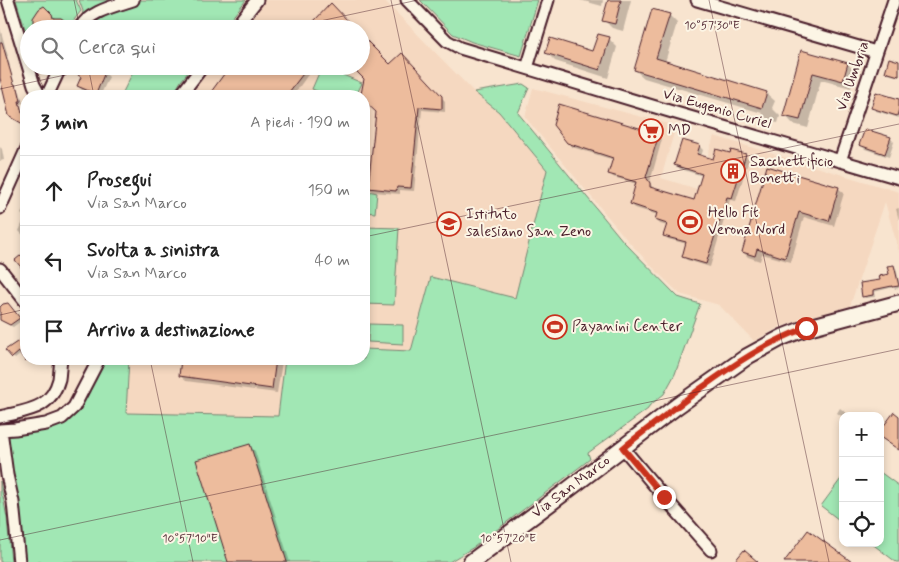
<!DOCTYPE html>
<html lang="it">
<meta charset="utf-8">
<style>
:root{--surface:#fff;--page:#f6f6f6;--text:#222;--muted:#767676;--line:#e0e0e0}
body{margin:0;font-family:Mynerve,sans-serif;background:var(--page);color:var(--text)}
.controls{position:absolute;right:15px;bottom:15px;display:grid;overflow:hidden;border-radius:10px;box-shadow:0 2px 8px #0003}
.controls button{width:45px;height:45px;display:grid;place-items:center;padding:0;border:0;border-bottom:1px solid var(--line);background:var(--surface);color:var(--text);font:25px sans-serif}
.stop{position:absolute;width:15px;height:15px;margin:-11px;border:4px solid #c8321e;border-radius:50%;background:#fff}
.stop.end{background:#c8321e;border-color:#fff;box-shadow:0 1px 5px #0008}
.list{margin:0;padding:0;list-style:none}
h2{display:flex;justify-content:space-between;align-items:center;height:65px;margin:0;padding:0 20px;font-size:21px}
h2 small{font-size:16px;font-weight:400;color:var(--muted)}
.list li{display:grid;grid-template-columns:32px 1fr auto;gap:15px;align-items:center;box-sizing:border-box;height:70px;padding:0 20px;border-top:1px solid var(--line)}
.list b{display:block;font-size:19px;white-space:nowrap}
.list p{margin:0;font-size:16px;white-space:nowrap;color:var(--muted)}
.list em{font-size:16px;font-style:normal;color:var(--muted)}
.icon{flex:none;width:28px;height:28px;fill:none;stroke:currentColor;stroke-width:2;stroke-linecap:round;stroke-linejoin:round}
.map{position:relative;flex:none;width:899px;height:562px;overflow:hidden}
.search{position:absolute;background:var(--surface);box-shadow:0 2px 8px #0003;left:20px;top:20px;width:350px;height:55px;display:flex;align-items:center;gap:12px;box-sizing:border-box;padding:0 18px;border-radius:28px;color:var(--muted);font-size:19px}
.panel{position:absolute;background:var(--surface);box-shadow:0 2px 8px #0003;left:20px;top:90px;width:350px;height:275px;border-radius:20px}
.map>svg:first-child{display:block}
.built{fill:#f5d8c0}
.green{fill:#a1e7b4;stroke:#768370}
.shadow{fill:#0003}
.building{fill:#edbc9d;stroke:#4a1f2b}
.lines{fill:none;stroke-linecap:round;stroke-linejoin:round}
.street-casing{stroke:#4a1f2b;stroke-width:15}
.secondary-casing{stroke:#4a1f2b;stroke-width:19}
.street{stroke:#fcf5e5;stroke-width:11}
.secondary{stroke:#fcf5e5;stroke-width:15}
.route{stroke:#c8321e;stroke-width:6}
.ticks{fill:none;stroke:#4a1f2b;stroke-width:1;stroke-opacity:0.45}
.labels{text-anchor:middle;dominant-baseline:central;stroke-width:4;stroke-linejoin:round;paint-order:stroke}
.street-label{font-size:15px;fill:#4a1f2b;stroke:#fcf5e5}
.poi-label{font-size:15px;fill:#4a1f2b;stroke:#fcf5e5;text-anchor:start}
.ticks-label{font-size:12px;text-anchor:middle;fill:#4a1f2b;stroke:#fcf5e5;stroke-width:4;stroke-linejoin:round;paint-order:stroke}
</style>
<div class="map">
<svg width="899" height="562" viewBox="0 0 899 562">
<rect width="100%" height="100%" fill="#f8e4cf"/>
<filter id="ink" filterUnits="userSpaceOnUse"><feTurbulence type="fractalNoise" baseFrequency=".02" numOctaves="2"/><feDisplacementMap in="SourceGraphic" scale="10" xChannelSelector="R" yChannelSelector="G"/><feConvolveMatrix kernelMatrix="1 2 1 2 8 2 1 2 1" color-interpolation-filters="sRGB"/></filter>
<g filter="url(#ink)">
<path class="built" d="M 263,0 L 384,0 L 474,92 L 499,112 L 547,170 L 515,298 L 432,277 L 411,351 L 364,349 L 364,96 L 191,96 L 199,81 L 211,66 L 361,66 L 361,29 L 240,29 Z
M 533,88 L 676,126 L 661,178 L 697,189 L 714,136 L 899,192 L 899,252 L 885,202 L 850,306 L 813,316 L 779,327 L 754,341 L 719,305 L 680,294 L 660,275 L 628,241 L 525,117 Z
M 129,359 L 285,359 L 279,416 L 126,413 Z"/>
<path class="green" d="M 16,0 L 76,0 L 81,11 L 74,20 L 70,29 L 29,29 L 29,42 Z
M 79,0 L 246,0 L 223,29 L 79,29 L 83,11 Z
M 420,0 L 538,0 L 521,56 L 472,42 L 453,34 Z
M 136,66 L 193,66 L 181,81 L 172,96 L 121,96 Z
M 322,66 L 362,83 L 356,96 L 329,96 L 312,89 Z
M 523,84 L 529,88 L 518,113 L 623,241 L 678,297 L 700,304 L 675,374 L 664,394 L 649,406 L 648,409 L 588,453 L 590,459 L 581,466 L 474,547 L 449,562 L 22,562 L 5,433 L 41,429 L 71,417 L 82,400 L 105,359 C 111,361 121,359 129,359 L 126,413 L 278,416 L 285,359 L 364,359 L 364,349 L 411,351 L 431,277 L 515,298 L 547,170 L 499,112 L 474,92 Z
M 364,190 L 377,193 L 375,213 L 364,212 Z
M 364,227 L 399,228 L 394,305 L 364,304 Z
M 369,324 L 403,325 L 403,344 L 368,342 Z
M 880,472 L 899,486 L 899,562 L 896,562 L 871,543 L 880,543 Z
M 843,476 L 843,523 L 821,506 Z
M 0,481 L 7,518 L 11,562 L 0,562 Z"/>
<path class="shadow" d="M 580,0 L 603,0 L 602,6 Z
M 609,0 L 631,0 L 623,31 L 612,28 L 604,20 Z
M 44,7 L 56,19 L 64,22 L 69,26 L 69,29 L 35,29 Z
M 669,15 L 677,23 L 665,62 L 766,93 L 775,101 L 772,108 L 780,116 L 778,123 L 769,121 L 762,113 L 644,78 L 635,70 Z
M 0,28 L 8,56 L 7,56 L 10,66 L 9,66 L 16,87 L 20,92 L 23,103 L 20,104 L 24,116 L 26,117 L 26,125 L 14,118 L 2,79 L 0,80 Z
M 609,39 L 617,47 L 608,78 L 555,61 L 547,53 L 593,53 Z
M 802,52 L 848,64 L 856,73 L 851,88 L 821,80 L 808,128 L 793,124 L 785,115 Z
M 402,55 L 445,101 L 445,112 L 422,110 L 414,191 L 400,190 L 400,194 L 373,192 L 369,188 L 377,112 L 366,101 L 363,96 L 362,94 L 365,79 L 390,66 Z
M 899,62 L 899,77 L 888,74 L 886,72 Z
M 231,66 L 317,66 L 307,76 L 293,96 L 209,96 Z
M 105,73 L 109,77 L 100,96 L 98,96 L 82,90 L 78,86 Z
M 899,100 L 899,118 L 876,111 L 872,107 Z
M 659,135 L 662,139 L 650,182 L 653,189 L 695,201 L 703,176 L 680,169 L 676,165 L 699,146 L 703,150 L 701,157 L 714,160 L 731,155 L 745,156 L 749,159 L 736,201 L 730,200 L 710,267 L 687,260 L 683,257 L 687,244 L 668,239 L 665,235 L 667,226 L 660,224 L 656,220 L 658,215 L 635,208 L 631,204 L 637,184 L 613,177 L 610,173 L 614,160 L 572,147 L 568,142 Z
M 890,138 L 894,142 L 889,157 L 865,149 L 861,145 Z
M 0,147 L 2,149 L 4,160 L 0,161 Z
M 768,167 L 838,188 L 844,193 L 834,226 L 804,217 L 791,262 L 762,254 L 760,261 L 748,257 L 743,252 Z
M 26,204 L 26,236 L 23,235 L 19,231 L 25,217 L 21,214 Z
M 899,208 L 899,220 L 896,209 Z
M 893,266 L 896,268 L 899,282 L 899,288 L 895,289 L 894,287 L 874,292 L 875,297 L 865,298 L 863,296 L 881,281 L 891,275 Z
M 7,304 L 21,321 L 13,327 L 3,322 L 0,319 L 1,306 Z
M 24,339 L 26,342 L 26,359 L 31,359 L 29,360 L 28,359 L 27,360 L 21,354 L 15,359 L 7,351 Z
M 182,359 L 279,359 L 282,362 L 277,393 L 186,381 L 180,376 Z
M 840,408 L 850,416 L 843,416 L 843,417 L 837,413 Z
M 249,445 L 255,451 L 290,562 L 230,562 Z"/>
<path class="building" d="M 608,0 L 621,0 L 615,24 L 602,21 Z
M 331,3 L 349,22 L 356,29 L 322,29 L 314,21 Z
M 44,6 L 52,14 L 53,18 L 61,18 L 64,20 L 66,24 L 63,27 L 60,29 L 33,29 L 33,18 L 39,9 Z
M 652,9 L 670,14 L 656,58 L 767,92 L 762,108 L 634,70 Z
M 598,34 L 610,37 L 600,70 L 545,53 L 550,38 L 592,51 Z
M 361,35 L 390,64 L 402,53 L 442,96 L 442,109 L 419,107 L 411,188 L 397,187 L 396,191 L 368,188 L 376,112 L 364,101 L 364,96 L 362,96 L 361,94 L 364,79 L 351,66 L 361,66 Z
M 0,42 L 2,42 L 14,84 L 15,84 L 16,88 L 18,88 L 21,101 L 19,101 L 22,113 L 26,116 L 26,118 L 23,124 L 9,116 L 0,78 Z
M 801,50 L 848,63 L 843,81 L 813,73 L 800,120 L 783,116 Z
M 889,58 L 899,61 L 899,76 L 885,72 Z
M 81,66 L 92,66 L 105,72 L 96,94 L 77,86 L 81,77 L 78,75 Z
M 230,66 L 309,66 L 286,96 L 208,96 Z
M 876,92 L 899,99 L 899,109 L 897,116 L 871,108 Z
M 559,104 L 659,134 L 646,177 L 650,183 L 650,187 L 694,200 L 702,174 L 674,165 L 682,140 L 700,145 L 697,154 L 713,159 L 716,149 L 730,153 L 731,150 L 746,154 L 732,198 L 727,197 L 706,264 L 682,257 L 686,242 L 663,236 L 667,224 L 655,220 L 657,213 L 630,204 L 636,182 L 608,174 L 613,158 L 567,143 L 553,125 Z
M 865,129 L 891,137 L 885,154 L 859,145 Z
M 767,166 L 839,187 L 829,221 L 799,212 L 785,258 L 757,249 L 755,256 L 742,252 Z
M 26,251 L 26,273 L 15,260 Z
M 894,265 L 899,286 L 892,287 L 892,286 L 873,290 L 873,295 L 862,297 L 860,283 L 880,280 L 879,276 L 889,274 L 887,266 Z
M 8,303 L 20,318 L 10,325 L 0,320 L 0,307 L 3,304 Z
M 26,336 L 26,362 L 19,352 L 12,358 L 5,350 Z
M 181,359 L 276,359 L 272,389 L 179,376 Z
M 894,412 L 899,416 L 899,450 L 880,437 L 880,431 Z
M 250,444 L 287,562 L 228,562 L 196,460 Z
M 808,530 L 852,562 L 784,562 Z
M 744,550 L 758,562 L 734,562 Z"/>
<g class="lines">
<g class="street-casing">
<path id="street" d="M 8,0 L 34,85 L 39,94 L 42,96
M 407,0 L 447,41 L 460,48 L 669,111 L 899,178
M 697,0 L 876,52
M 79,29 C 89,11 115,6 133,0
M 234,29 L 257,0
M 527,68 L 548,0
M 47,96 L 61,66
M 180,96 L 203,66
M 840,161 L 894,0
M 0,208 L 26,150
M 0,269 L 26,302
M 0,417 C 27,410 51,410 59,379 C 60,372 60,365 61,359
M 0,430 L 15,429 L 46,424 L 62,418 L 74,407 L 99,359
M 1,430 L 7,475 L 13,502 L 19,562
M 623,448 L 664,497 L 711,550"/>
</g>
<g class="secondary-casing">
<path id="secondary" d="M 471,562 L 565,492 L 677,406 L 748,356 L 783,337 L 806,328 L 899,303"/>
</g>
<use href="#street" class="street"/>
<use href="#secondary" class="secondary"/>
</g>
</g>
<g class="lines" filter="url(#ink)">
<path class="route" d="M 664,497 L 623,448 C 648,428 674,409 700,389 C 733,365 767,342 806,328"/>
</g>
<path class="ticks" d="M 74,0 L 80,29M 391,0 L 511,562M 709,0 L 829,562M 283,29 L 418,0M 88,66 L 94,96M 0,89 L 107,66M 364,237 L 899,124M 0,315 L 26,309M 150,359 L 193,562M 0,540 L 899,349"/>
<defs>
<g id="supermarket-ring" transform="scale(1.25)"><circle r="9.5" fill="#fcf5e5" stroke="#c8321e" stroke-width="1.5"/><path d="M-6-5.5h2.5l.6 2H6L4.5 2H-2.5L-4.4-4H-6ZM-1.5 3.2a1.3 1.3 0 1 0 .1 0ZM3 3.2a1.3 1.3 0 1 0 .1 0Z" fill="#c8321e"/></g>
<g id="building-ring" transform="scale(1.25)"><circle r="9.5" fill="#fcf5e5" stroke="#c8321e" stroke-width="1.5"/><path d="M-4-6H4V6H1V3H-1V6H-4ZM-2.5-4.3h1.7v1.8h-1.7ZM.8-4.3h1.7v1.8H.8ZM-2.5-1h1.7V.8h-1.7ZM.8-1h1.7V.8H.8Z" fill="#c8321e"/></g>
<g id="stadium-ring" transform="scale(1.25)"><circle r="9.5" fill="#fcf5e5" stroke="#c8321e" stroke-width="1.5"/><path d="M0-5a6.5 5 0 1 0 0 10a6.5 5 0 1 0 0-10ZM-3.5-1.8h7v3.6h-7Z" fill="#c8321e"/></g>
<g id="university-ring" transform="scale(1.25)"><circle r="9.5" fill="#fcf5e5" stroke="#c8321e" stroke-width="1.5"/><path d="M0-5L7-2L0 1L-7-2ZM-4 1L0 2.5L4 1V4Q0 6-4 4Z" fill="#c8321e"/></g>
</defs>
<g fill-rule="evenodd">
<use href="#supermarket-ring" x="651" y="131"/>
<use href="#building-ring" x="733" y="171"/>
<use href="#stadium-ring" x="690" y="222"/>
<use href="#university-ring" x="449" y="224"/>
<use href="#stadium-ring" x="555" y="327"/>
</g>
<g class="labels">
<g class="street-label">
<text transform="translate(853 76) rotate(-71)">Via Umbria</text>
<text transform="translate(717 109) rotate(16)">Via Eugenio Curiel</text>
<text transform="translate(571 487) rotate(-37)">Via San Marco</text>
</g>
<g class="poi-label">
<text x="668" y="131">MD</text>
<text x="750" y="162">Sacchettificio<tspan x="750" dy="17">Bonetti</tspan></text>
<text x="708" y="213">Hello Fit<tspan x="708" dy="17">Verona Nord</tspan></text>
<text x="466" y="215">Istituto<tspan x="466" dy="17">salesiano San Zeno</tspan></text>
<text x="572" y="327">Payanini Center</text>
</g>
</g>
<g class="ticks-label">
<text x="712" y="29">10°57'30"E</text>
<text x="190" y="542">10°57'10"E</text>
<text x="508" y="542">10°57'20"E</text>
</g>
</svg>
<div class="controls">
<button>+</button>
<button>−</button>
<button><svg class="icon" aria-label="locate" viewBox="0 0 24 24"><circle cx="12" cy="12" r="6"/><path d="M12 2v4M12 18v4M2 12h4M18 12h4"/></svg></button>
</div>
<div class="stop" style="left:806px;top:328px"></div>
<div class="stop end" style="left:664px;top:497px"></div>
<div class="search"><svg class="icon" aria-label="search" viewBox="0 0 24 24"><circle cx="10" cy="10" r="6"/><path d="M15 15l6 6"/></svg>Cerca qui</div>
<section class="panel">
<h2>3 min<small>A piedi · 190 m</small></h2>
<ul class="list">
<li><svg class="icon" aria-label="ahead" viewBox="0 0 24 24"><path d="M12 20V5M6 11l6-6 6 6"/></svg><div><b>Prosegui</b><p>Via San Marco</p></div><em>150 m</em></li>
<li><svg class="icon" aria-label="left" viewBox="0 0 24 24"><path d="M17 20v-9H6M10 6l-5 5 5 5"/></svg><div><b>Svolta a sinistra</b><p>Via San Marco</p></div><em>40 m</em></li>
<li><svg class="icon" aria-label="arrive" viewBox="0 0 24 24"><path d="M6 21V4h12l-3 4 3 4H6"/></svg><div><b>Arrivo a destinazione</b></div></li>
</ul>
</section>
</div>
